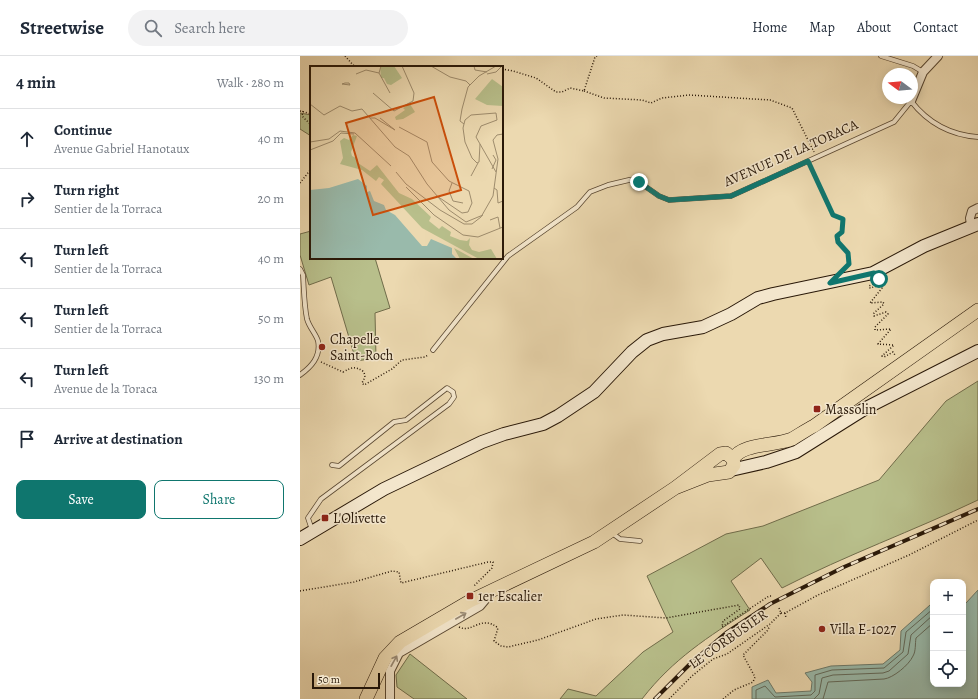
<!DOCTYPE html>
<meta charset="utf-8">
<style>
:root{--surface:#fff;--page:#f2f2f3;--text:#1f2937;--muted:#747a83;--line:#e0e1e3;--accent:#0f766e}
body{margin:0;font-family:Alegreya,serif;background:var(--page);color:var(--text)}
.controls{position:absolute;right:12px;bottom:12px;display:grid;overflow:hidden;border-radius:8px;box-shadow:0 2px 10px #0003}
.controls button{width:36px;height:36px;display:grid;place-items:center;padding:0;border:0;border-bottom:1px solid var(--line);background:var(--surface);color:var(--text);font:20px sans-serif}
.compass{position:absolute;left:582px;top:12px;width:36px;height:36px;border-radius:50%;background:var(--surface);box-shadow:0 2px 10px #0003;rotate:286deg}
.scale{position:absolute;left:12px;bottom:10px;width:68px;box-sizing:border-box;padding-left:4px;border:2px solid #291808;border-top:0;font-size:11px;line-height:14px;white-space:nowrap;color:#291808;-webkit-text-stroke:3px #f3e6cc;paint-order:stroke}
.stop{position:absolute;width:12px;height:12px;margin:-9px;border:3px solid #0f766e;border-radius:50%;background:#fff}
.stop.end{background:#0f766e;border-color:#fff;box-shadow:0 1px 4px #0008}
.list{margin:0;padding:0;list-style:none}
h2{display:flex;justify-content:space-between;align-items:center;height:52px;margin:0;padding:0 16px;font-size:17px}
h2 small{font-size:13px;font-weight:400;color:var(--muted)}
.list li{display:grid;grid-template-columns:26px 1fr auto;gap:12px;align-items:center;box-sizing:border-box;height:60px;padding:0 16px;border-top:1px solid var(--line)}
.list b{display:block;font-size:15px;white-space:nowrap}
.list p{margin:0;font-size:13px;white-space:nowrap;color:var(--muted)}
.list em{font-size:13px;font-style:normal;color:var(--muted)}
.actions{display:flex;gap:8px;padding:12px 16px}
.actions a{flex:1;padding:9px 0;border:1px solid var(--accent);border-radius:8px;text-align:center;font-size:14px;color:var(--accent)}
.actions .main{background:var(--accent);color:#fff}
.icon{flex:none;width:22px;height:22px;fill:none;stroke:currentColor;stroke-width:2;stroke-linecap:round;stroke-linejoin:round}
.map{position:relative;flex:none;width:678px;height:643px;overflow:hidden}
header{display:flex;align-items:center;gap:24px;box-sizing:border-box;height:56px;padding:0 20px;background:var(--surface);border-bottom:1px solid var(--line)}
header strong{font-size:19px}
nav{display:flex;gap:22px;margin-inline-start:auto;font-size:14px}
.search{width:280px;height:36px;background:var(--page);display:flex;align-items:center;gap:10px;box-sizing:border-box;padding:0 14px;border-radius:22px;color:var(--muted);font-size:15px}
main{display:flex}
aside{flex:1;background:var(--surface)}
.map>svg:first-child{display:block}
.green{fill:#b8bf8b;stroke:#706c4a}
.water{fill:#99baab;stroke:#6c796a}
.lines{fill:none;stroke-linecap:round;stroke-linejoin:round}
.shore{stroke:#61695a;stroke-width:1}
.lane-casing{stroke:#5a4832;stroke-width:5.5}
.street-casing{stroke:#5a4832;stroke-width:10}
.secondary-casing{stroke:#291808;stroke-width:14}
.primary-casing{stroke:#291808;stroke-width:14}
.path{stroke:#291808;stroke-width:1.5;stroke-dasharray:1 2;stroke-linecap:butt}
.lane{stroke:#f3e6cc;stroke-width:4}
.street{stroke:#f3e6cc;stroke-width:8}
.secondary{stroke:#f3e6cc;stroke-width:12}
.primary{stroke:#ecd9b0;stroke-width:13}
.rail-casing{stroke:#291808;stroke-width:4}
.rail{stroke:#f3e6cc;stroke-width:2.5;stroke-dasharray:8;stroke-linecap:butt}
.oneway{stroke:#988974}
.route{stroke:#0f766e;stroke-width:5}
.poi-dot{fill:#8f2418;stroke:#f3e6cc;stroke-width:1.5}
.labels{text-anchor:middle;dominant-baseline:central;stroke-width:3;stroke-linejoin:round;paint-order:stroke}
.street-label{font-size:14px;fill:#291808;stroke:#f3e6cc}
.poi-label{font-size:14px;fill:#291808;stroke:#f3e6cc;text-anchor:start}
.inset-road{fill:none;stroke:#9e8c6d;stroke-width:1}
.view{fill:#cb4f0b;fill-opacity:0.15;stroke:#cb4f0b;stroke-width:2}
.inset-edge{fill:none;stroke:#291808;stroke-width:2}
</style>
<header>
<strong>Streetwise</strong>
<div class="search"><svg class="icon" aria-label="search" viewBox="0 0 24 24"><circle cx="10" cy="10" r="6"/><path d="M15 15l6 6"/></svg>Search here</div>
<nav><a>Home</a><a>Map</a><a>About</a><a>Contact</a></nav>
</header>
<main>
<aside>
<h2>4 min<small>Walk · 280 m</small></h2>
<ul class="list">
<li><svg class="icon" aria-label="ahead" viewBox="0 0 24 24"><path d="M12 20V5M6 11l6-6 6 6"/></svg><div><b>Continue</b><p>Avenue Gabriel Hanotaux</p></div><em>40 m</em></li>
<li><svg class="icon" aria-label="right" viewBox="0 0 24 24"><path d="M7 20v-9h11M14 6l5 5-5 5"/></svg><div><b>Turn right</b><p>Sentier de la Torraca</p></div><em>20 m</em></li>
<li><svg class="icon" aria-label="left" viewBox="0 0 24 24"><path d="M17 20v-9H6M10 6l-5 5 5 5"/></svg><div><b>Turn left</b><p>Sentier de la Torraca</p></div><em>40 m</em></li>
<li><svg class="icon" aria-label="left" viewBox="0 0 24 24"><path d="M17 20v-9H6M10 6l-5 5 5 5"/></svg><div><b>Turn left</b><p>Sentier de la Torraca</p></div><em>50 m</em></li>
<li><svg class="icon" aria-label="left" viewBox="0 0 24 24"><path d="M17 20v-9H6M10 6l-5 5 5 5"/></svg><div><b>Turn left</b><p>Avenue de la Toraca</p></div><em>130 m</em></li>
<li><svg class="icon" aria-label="arrive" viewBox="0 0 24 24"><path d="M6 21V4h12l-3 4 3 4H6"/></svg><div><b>Arrive at destination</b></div></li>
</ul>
<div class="actions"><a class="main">Save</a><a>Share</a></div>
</aside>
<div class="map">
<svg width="678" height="643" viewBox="0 0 678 643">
<rect width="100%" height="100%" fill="#ecd9b0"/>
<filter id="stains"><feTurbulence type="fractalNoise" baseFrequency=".005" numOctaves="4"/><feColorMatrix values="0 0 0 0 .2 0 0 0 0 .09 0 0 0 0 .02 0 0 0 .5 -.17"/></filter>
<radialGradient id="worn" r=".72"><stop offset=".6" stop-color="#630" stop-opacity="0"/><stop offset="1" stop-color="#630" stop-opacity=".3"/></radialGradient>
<path class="green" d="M 0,57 L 11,59 L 11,80 L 0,73 Z
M 11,175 L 11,202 L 75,202 L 90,252 L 75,257 L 76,302 L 56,305 L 31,221 L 9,229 L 0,199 L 0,178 Z
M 678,325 L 678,444 C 613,475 546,499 482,532 L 461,502 L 431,525 L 450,554 C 408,581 373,603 342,643 L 260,643 L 268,633 L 296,640 L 343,596 L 373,576 L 347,520 L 426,478 L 463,470 L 579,424 L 646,345 Z
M 110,598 L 167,643 L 114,643 L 97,631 L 96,619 Z"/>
<path class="water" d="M 678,534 L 678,643 L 452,643 L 452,631 L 468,624 L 476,637 L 511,635 L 512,626 L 505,617 L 531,610 L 583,608 L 600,594 L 601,575 L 630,549 L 633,549 L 633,628 L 663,628 L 663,548 L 666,547 Z"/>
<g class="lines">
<path class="shore" d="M 456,643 L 456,634 L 465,630 L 475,641 L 511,639 L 515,635 L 515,619 L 532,614 L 584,612 L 603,596 L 606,576 L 633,553
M 514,643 L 519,638 L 522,622 L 533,619 L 583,617 L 589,615 L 608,598 L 611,579 L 633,559
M 523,643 L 528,626 L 584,623 C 593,622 609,609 613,600 C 616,595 615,588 616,582 L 633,567"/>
<g class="lane-casing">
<path id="lane" d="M 581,0 L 613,10 L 623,16
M 0,213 L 3,219 C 4,233 4,249 7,263 C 9,271 16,278 18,285 C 21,301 11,311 0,319
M 133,294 L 208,200 L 277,151 L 290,136 L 308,129 L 329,124 L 339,126 L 359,140 L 369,144 L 431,140 L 594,66 L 611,45 C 628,67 651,79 678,81
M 12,474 L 8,462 L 21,443 L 149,348 L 154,341 L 153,336 L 147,332 L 106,364 L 94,366 L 39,410 L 32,409
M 312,477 L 320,483 L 340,485"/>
</g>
<g class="street-casing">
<path id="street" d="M 611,45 L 623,16 L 638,0
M 671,170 L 670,162 L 672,155 L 678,152
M 90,643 L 90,615 L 99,597 L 180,550 L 185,544 L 188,536"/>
</g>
<g class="secondary-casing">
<path id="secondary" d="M 431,414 L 466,406 L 496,396 L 566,352 L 678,295
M 0,483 L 84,433 L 182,386 L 204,378 L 243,368 L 258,360 L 294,336 L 332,296 L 347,284 L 363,278 L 403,271 L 431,258 L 458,242 L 473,238 L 573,217 L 624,190 L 678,168"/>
</g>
<g class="primary-casing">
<path id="primary" d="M 433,403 C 442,387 475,390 492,383 C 499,379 506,374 514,370 L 678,254
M 66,643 L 85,602 L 100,586 L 170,545 L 294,486 L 375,432 L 420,398 L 426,397 L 433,403 L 434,409 L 429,416 L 408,419 L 375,432"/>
</g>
<path class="path" d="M 45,0 L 55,11
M 202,13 L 213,15 L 236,22 L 256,36 L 262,36 L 270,32 L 284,35 L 295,1 L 297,0
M 284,35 L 304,42 L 342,44 L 351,47 L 362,42 L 389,39 L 470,44 L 492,52 L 514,96
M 0,55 L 11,58
M 3,55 L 2,60 L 11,69
M 511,111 L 533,159 L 543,163 L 542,176 L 537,180 L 538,186 L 548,197 L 549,208 L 544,212
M 0,127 L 11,113
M 573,228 L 569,230 L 570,232 L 581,229 L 582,232 L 570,247 L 583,246 L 584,248 L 574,257 L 574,260 L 586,256 L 588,258 L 575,271 L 575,274 L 591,273 L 578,288 L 594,289 L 582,300 L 584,301 L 593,296 L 595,299
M 21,306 L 43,316 C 52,311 56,310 64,316 L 65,321 L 62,327 L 64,329 L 92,313 L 102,304 L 125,301 L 128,299
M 0,535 L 54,526 L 92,515 L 99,516 L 101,527 L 188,506 L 193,506 L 192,512 L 173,531
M 479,552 L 481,557
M 481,557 L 485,557 L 518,539 L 609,499 L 678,464
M 485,557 L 486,562
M 159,571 C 172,578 181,558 198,572 L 194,585 L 201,590 L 208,591 L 238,584 L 296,563 L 323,559 L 366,562 L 439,549 L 440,553 L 423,565 L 422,571 L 469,540 L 472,540
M 369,643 L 392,620 L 413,603 L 427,598 L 470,568 L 481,557
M 423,643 L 434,634 L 453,626 L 455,621 L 443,599 L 467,575 L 470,570"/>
<use href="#lane" class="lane"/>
<use href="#street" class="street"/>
<use href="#secondary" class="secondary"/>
<use href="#primary" class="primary"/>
<g class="rail-casing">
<path id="rail" d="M 355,643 L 390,608 L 426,577 L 470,548 L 544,511 L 678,453"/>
</g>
<use href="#rail" class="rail"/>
</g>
<defs><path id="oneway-shaft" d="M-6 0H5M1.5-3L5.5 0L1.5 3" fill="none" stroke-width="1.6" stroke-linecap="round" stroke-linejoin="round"/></defs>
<g class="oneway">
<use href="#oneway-shaft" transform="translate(161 560) rotate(-30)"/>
<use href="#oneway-shaft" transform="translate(94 605) rotate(-61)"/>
</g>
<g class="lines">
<path class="route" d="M 339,126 L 359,140 L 369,144 L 431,140 L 508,105 L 533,159 L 543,163 L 542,176 L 537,180 L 538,186 L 548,197 L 549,208 L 530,227 L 574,217 L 574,222 L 579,223"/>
</g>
<g class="poi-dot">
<circle cx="22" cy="291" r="4"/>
<rect x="513" y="349" width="8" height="8" rx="2"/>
<rect x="21" y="458" width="8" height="8" rx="2"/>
<rect x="166" y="536" width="8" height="8" rx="2"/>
<circle cx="522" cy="573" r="4"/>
</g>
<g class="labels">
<g class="street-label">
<text transform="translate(491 97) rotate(-24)">AVENUE DE LA TORACA</text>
<text transform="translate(428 583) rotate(-35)">LE CORBUSIER</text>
</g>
<g class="poi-label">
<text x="30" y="283">Chapelle<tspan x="30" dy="16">Saint-Roch</tspan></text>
<text x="525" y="353">Massolin</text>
<text x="33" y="462">L'Olivette</text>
<text x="178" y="540">1er Escalier</text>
<text x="530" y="573">Villa E-1027</text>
</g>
</g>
<g transform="translate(10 10)">
<rect width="193" height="193" fill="#ecd9b0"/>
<path d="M 70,0 L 84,0 L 92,12 L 81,19 L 77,18 L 74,12 L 71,12 ZM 182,13 L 193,21 L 193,40 L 177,39 L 165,33 ZM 100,38 L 105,46 L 93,53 L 86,54 L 85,51 L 95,44 L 93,42 ZM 43,69 L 47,70 L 41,86 L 42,90 L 48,93 L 48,97 L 60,105 L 67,99 L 89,127 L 102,133 L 121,151 L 119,155 L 129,163 L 132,160 L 141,166 L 140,170 L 150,174 L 157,175 L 160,172 L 159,179 L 162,184 L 169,186 L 181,183 L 187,193 L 169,193 L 112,162 L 71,118 L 74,114 L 69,111 L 66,115 L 52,104 L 30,98 L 33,92 L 30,75 L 34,72 L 39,74 ZM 144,182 L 164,193 L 150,193 Z" fill="#b8bf8b"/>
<path d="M 48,113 L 57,120 L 57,126 L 60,125 L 64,135 L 74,139 L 76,144 L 85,149 L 112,180 L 117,180 L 121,173 L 142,182 L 142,188 L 147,193 L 0,193 L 0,124 L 19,122 Z" fill="#99baab"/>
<path class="inset-road" d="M 121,0 L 140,11 L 156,15 L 160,19M 164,0 L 165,4 L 177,6M 69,7 L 80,27M 46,8 L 56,4 L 69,7 L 71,0M 177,8 L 186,6 L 192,0M 35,17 L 39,17 L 40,19 L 32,18 ZM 63,27 L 84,45 L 103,35 L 104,27 L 92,0M 0,38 L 14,49 L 30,40 L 42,45 L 52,43 L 85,81 L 99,90 L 117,118 L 139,144 L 156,156 L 173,149M 60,52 L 65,52 L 85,64M 70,52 L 85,64M 154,58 L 150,55 L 152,43 L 158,21 L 169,10 L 186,0M 89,61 L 117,76 L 122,96 L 139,115 L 159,125 L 162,137 L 158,146 L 152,147 L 127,130M 0,76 L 19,73 L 30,65 L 45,67 L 81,100M 170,78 L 169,96 L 167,97 L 162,92 L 155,76 L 153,62 L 155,54 L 161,49 L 186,47 L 187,54 L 171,60 L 166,71 L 186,106M 0,84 L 23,75 L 31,67 L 44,68M 182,103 L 186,94 L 183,89M 86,106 L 96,118 L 130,144 L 154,158 L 162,158 L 171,151 L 183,130 L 188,93 L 183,74 L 187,69 L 193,68M 161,110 L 168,97M 142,117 L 139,125 L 143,135 L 153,137M 96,121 L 124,149 L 153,169 L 168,171 L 193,161M 184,122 L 187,124 L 188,137 L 193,135M 180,154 L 188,151 L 190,162"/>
<path class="view" d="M 124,31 L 151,124 L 63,149 L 36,57 Z"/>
<rect width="193" height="193" class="inset-edge"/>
</g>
<rect width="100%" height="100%" filter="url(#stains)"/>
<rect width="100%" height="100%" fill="url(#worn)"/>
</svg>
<div class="controls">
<button>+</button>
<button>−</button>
<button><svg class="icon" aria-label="locate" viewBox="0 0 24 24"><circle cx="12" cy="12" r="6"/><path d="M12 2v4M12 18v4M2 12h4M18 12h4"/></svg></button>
</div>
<svg class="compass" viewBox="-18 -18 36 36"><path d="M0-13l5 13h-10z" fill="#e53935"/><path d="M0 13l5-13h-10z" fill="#747a83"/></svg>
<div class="scale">50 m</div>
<div class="stop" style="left:579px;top:223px"></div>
<div class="stop end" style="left:339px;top:126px"></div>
</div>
</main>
